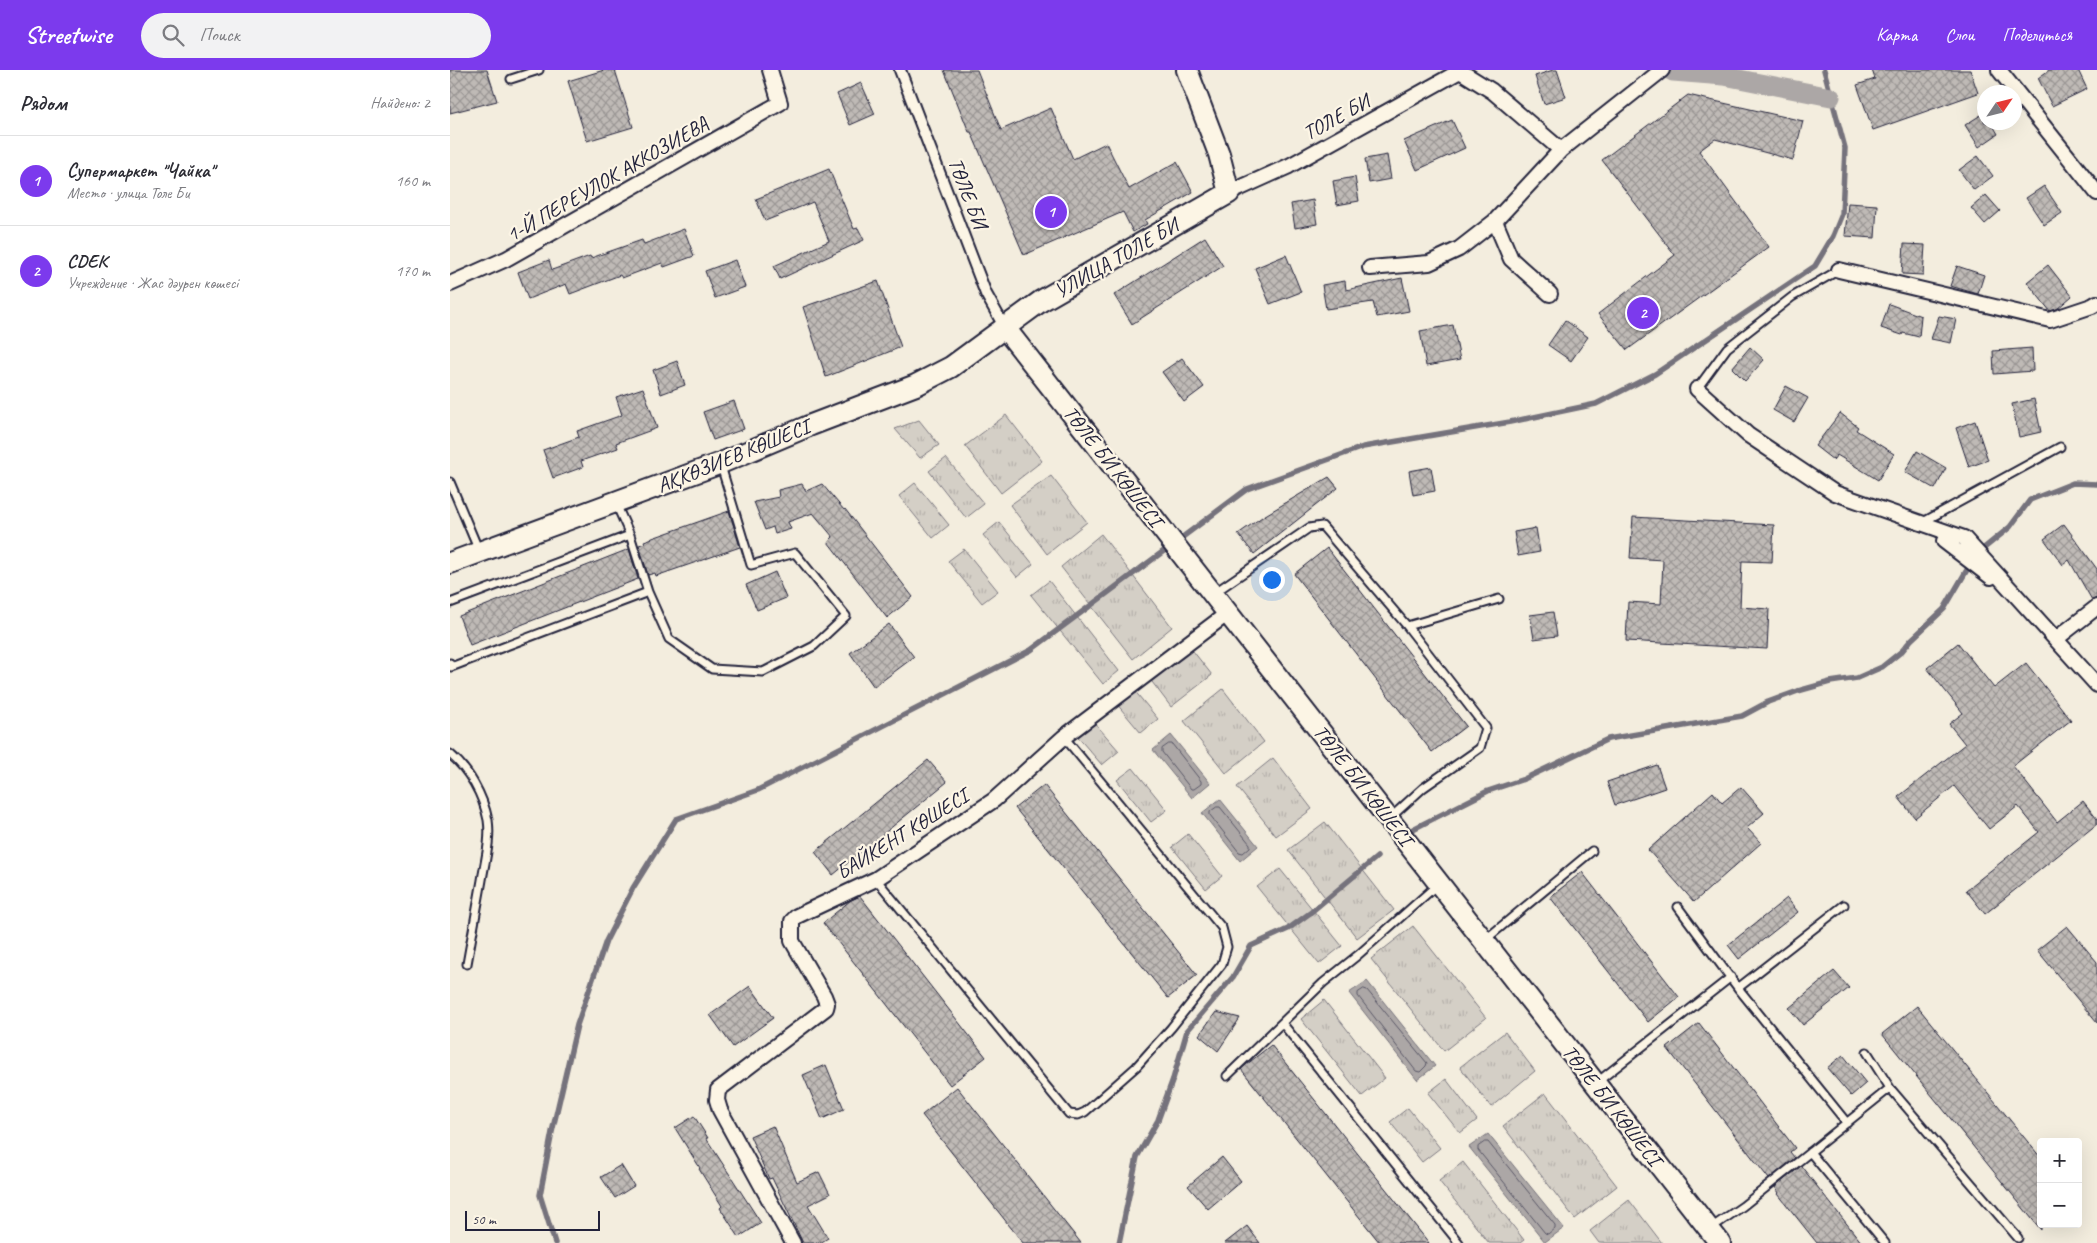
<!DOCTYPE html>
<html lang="ru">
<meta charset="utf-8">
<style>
:root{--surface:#fff;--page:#f2f2f3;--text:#2b2b33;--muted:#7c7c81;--line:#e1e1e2;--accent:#7c3aed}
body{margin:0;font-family:Caveat,sans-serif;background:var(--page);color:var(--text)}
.controls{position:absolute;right:15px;bottom:15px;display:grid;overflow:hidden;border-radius:5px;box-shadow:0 5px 20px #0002}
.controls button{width:45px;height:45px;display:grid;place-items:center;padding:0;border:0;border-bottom:1px solid var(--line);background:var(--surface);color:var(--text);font:25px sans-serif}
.compass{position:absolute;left:1527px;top:15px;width:45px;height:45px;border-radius:50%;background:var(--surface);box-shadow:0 5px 20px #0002;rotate:55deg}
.scale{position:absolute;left:15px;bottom:12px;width:135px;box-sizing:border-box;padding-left:5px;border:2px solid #22223b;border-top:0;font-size:14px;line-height:18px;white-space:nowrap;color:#22223b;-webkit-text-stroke:4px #fcf5e5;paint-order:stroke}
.you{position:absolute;left:821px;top:509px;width:18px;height:18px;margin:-12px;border:4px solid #fff;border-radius:50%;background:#1a73e8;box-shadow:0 0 0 8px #1a73e833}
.badge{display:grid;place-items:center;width:32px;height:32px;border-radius:50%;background:var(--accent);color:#fff;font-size:16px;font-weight:700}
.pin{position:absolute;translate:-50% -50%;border:2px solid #fff;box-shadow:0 1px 5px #0006}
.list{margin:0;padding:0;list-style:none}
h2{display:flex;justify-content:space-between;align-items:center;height:65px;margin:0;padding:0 20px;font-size:21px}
h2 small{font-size:16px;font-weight:400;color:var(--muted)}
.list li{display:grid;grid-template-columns:32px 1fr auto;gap:15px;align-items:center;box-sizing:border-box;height:90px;padding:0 20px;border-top:1px solid var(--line)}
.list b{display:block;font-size:19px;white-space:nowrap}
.list p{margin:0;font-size:16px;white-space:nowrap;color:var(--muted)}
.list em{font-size:16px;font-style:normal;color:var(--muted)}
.icon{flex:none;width:28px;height:28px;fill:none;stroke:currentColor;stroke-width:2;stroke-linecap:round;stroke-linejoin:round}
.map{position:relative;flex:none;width:1647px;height:1173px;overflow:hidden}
header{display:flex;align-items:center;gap:30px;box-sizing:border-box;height:70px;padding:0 25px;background:var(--accent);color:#fff}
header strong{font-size:24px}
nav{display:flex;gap:28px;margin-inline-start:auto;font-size:18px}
.search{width:350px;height:45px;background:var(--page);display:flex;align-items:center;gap:12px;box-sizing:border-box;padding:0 18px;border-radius:28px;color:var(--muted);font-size:19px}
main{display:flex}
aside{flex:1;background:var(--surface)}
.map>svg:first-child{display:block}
.grass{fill:url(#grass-tufts);stroke:#7b7880}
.water{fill:#aca7a6;stroke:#75727b}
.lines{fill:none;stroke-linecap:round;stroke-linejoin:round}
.shore{stroke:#595766;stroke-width:1}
.stream{stroke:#75727b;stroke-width:5.5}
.canal{stroke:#aca7a6;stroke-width:19}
.building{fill:url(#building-cross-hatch);stroke:#22223b}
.service-casing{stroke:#22223b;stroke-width:11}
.pedestrian-casing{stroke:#22223b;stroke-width:14}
.minor-casing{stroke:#22223b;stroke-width:18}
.secondary-casing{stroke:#22223b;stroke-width:24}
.service{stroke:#fcf5e5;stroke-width:7}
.pedestrian{stroke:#fcf5e5;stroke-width:10}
.minor{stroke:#fcf5e5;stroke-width:14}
.secondary{stroke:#fcf5e5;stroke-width:20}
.labels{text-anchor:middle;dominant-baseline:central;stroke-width:4.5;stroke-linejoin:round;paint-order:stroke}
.street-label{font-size:21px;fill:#22223b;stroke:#fcf5e5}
</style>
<header>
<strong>Streetwise</strong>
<div class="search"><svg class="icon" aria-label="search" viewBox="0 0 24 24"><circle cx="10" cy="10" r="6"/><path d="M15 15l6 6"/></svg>Поиск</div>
<nav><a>Карта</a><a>Слои</a><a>Поделиться</a></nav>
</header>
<main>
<aside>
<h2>Рядом<small>Найдено: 2</small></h2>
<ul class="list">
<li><span class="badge">1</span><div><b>Супермаркет &quot;Чайка&quot;</b><p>Место · улица Толе Би</p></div><em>160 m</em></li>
<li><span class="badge">2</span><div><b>CDEK</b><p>Учреждение · Жас дәурен көшесі</p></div><em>170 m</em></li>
</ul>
</aside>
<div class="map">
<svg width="1647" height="1173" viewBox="0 0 1647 1173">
<defs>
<pattern id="grass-tufts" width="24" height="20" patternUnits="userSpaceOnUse" patternTransform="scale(1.25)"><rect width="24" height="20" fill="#d4cfc6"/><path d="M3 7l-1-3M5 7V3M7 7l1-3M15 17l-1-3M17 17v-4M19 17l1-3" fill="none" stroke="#b6b1ab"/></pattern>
<pattern id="building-cross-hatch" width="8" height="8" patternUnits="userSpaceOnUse" patternTransform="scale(1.25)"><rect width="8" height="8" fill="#bfbab6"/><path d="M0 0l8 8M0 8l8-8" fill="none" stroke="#9b9795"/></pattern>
</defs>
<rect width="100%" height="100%" fill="#f3edde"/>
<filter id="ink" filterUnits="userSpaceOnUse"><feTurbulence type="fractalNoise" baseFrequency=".02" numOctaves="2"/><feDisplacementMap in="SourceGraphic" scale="10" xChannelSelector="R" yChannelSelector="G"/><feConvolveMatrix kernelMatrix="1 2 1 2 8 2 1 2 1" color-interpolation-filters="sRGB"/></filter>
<g filter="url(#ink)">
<path class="grass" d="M 556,345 L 592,391 L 551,423 L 515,376 Z
M 469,350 L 489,375 L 470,388 L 445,359 Z
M 496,388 L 534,434 L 516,448 L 479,401 Z
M 601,406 L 637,452 L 597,484 L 560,435 Z
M 465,413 L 499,455 L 483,468 L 449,426 Z
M 549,452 L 583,494 L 567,507 L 533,465 Z
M 651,464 L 722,557 L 683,589 L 611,497 Z
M 514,479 L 548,521 L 532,533 L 498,491 Z
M 599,511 L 669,601 L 653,614 L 581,525 Z
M 739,576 L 762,605 L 721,637 L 699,608 Z
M 683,619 L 708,649 L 691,663 L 666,633 Z
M 773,619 L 814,672 L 776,703 L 734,651 Z
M 643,651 L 669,681 L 652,695 L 626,665 Z
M 823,688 L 862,739 L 826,766 L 787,717 Z
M 683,698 L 717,740 L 701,752 L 667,710 Z
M 875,752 L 944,840 L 907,868 L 838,780 Z
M 738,764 L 772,806 L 756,819 L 722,777 Z
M 830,799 L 892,876 L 869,894 L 807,817 Z
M 963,856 L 1036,948 L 994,981 L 921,889 Z
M 874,930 L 935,1008 L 912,1026 L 851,949 Z
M 1055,962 L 1085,1001 L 1041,1037 L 1010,997 Z
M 996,1009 L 1027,1050 L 1010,1063 L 978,1023 Z
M 1095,1023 L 1167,1116 L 1125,1149 L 1053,1056 Z
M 958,1038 L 990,1078 L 972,1092 L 940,1052 Z
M 1013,1092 L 1074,1170 L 1070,1173 L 1039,1173 L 989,1111 Z
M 1179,1130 L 1212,1173 L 1149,1173 L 1140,1161 Z"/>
<path class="water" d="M 721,665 L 760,713 L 742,728 L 703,680 Z
M 770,729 L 808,776 L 790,791 L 752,743 Z
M 917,911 L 985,996 L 967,1010 L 899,923 Z
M 1038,1064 L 1114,1158 L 1095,1172 L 1019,1077 Z"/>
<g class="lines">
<path class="shore" d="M 719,674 L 722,674 L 751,711 L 751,714 L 744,719 L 741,719 L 712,682 L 712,679 Z
M 767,737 L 770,737 L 800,774 L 800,777 L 793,783 L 789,782 L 760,745 L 760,742 Z
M 914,919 L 917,920 L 977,993 L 976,996 L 970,1002 L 966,1001 L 908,926 L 908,923 Z
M 1035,1072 L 1038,1072 L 1105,1155 L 1105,1158 L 1098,1164 L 1095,1163 L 1028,1080 L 1028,1077 Z"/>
<path class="stream" d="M 1528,483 L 1560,457 L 1580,430 L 1623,413 L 1647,414
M 963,759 L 1038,721 L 1074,709 L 1158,669 L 1292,646 L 1318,632 L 1348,621 L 1380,612 L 1407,608 L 1432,597 L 1452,581 L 1461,570 L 1494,539 L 1521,493
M 105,1173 L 90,1125 L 102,1062 L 127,955 L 156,871 L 183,818 L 226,749 L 308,720 L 581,580 L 797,419 L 913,377 L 1060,352 L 1146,334 L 1205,304 L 1365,196 L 1383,166 L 1392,144 L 1395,78 L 1374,0
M 669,1173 L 687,1087 L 708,1050 L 723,1009 L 737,961 L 783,907 L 801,876 L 838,859 L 860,843 L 927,787"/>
<path class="canal" d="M 1219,0 L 1223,2 L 1274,6 L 1381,27"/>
</g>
<path class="building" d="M 0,0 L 37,0 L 47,31 L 0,43 Z
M 154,0 L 165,0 L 183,57 L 137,71 L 118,11 Z
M 494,0 L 527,0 L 551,60 L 601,38 L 623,89 L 656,73 L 679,119 L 727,92 L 743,122 L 695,150 L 697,154 L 683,162 L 673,142 L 574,185 L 521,62 L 519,62 Z
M 1103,0 L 1107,0 L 1116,27 L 1094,34 L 1085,6 Z
M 1422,0 L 1520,0 L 1528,23 L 1423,60 L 1407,15 L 1425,9 Z
M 1599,0 L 1628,0 L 1637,19 L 1602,36 L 1588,8 Z
M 411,13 L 425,44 L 400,55 L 387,24 Z
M 1238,25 L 1353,51 L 1343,90 L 1265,69 L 1249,81 L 1319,177 L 1177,280 L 1148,244 L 1225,185 L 1152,90 Z
M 1534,43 L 1534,52 L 1541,52 L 1548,64 L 1529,77 L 1515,55 Z
M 1002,50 L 1015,78 L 967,100 L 954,71 Z
M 937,85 L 941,109 L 919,113 L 915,89 Z
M 1528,86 L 1543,106 L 1524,120 L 1509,100 Z
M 379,99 L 404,159 L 408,158 L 414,170 L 330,209 L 324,196 L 379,171 L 363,132 L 315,151 L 306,129 Z
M 905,107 L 909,131 L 887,135 L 883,111 Z
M 1594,116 L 1612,143 L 1594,155 L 1576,128 Z
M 1536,125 L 1550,141 L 1535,154 L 1521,138 Z
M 863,130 L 867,154 L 845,158 L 841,134 Z
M 1398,133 L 1427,135 L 1425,168 L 1395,166 Z
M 234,159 L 244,186 L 214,197 L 212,193 L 172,208 L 170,205 L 120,224 L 116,214 L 78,229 L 68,202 L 99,190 L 102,200 L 140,186 L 141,188 L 192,170 L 194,174 Z
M 755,167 L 773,196 L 682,254 L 664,225 Z
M 1454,174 L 1475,175 L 1473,205 L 1452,204 Z
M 836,185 L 851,222 L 820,234 L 805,198 Z
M 285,190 L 295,217 L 265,228 L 255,201 Z
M 1598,195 L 1622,226 L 1607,239 L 1600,241 L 1577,212 Z
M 1507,196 L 1534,205 L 1528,224 L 1500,216 Z
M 952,208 L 959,241 L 927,247 L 923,232 L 876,239 L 872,215 L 895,211 L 896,220 Z
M 428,211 L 451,277 L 376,307 L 353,237 Z
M 1439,234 L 1471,246 L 1469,267 L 1453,263 L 1452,265 L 1431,258 Z
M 1489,246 L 1506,249 L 1501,273 L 1481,269 Z
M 1115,250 L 1138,267 L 1121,291 L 1098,275 Z
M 1003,255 L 1010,290 L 976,296 L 970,261 Z
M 1300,277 L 1314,290 L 1295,311 L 1282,298 Z
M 1582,278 L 1583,301 L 1544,304 L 1543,281 Z
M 732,288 L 754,317 L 734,332 L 712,302 Z
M 227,291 L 235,315 L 211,324 L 203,300 Z
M 1336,316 L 1358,328 L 1344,352 L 1323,340 Z
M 193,318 L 207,358 L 166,373 L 168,378 L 131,391 L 133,397 L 103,408 L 93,380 L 129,367 L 127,361 L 172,345 L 166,327 Z
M 1584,329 L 1591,362 L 1569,367 L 1562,334 Z
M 284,331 L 294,359 L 263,370 L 253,342 Z
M 1390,343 L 1408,357 L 1406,360 L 1444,384 L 1428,410 L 1387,385 L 1383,390 L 1365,376 Z
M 1525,351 L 1538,390 L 1519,397 L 1506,358 Z
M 1467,381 L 1496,398 L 1485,419 L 1455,402 Z
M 981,397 L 985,421 L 963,425 L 959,401 Z
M 879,407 L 888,418 L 804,484 L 788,464 L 812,447 Z
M 352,414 L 356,421 L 372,414 L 394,440 L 395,439 L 463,527 L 437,548 L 378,472 L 383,467 L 363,443 L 338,452 L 341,459 L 325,464 L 323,457 L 315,460 L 304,432 L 329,427 L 328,420 Z
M 279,441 L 290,477 L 206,506 L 205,503 L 198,505 L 189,475 L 195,473 L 194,471 Z
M 1183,447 L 1324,455 L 1322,492 L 1292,491 L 1290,537 L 1319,539 L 1317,579 L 1176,571 L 1178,532 L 1211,534 L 1213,490 L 1180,488 Z
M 1614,454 L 1647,499 L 1647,528 L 1642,530 L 1619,490 L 1613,495 L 1594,469 Z
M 1086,458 L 1090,482 L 1068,486 L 1064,462 Z
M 877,478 L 1016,656 L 982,682 L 844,504 Z
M 179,479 L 188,509 L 20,575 L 9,546 Z
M 325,502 L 336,528 L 307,540 L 296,515 Z
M 1103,542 L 1107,566 L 1084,569 L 1080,545 Z
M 439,554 L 464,587 L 424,617 L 400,583 Z
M 1508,573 L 1544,618 L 1576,593 L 1621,650 L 1563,696 L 1607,752 L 1633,731 L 1647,749 L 1647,754 L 1535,844 L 1516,820 L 1589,762 L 1568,736 L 1539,759 L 1504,716 L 1465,748 L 1448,727 L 1515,674 L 1499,654 L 1513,643 L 1477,598 Z
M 478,690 L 497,712 L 383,805 L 365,782 Z
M 1207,695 L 1215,718 L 1165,735 L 1157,712 Z
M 594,715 L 747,905 L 718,928 L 565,738 Z
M 1291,717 L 1314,743 L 1297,758 L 1311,773 L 1244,832 L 1198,780 L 1263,722 L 1272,733 Z
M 1132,802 L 1229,927 L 1198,952 L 1100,827 Z
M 410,826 L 536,987 L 500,1015 L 373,853 L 401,830 Z
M 1337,828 L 1348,842 L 1289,889 L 1278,875 Z
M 1617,856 L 1647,892 L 1647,953 L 1587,880 Z
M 1384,901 L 1399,918 L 1353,955 L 1339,938 Z
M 300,916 L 323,948 L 283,977 L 260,945 Z
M 1467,936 L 1591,1088 L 1591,1160 L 1432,964 Z
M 766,942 L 790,948 L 768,981 L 749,965 Z
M 1249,953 L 1345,1078 L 1340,1082 L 1345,1088 L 1319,1109 L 1217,978 Z
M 821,975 L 979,1173 L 930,1173 L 791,999 Z
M 1393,985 L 1416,1013 L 1401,1026 L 1377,998 Z
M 376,995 L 394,1039 L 372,1049 L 353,1005 Z
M 507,1017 L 631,1173 L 573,1173 L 472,1045 Z
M 244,1046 L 258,1068 L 256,1068 L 311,1153 L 289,1167 L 270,1138 L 272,1136 L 249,1099 L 250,1098 L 225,1058 Z
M 323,1056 L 347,1112 L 369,1102 L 380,1124 L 358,1135 L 378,1168 L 370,1173 L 353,1173 L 322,1108 L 319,1109 L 300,1066 Z
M 772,1087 L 791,1111 L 758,1139 L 738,1116 Z
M 171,1095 L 184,1116 L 165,1128 L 151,1107 Z
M 1351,1096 L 1412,1173 L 1367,1173 L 1328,1124 L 1329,1123 L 1325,1117 Z
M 797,1156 L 810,1173 L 775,1173 Z"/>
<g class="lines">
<g class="service-casing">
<path id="service" d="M 61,9 L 89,0
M 1247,319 L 1277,278 L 1342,227 L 1389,200
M 0,412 L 29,481
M 166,434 L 180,465 L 198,522 L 219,569 L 262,599 L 313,602 L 364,576 L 396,546 L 345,483 L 301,495 L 271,396
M 1473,452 L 1610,377
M 764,523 L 859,458 L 872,456 L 957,556 L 1036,658 L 1030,678 L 973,718 L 939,749
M 0,533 L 180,465
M 957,556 L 1049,529
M 0,593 L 1,597 L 198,522
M 0,684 C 19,700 33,725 38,750 C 41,770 35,791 32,810 C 27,838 22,866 17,894
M 426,809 L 619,1044 L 628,1045 L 635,1042 L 686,997 L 721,958 L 772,894 L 777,877 L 772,858 L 614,667
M 1228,837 L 1288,918 L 1397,1053
M 1035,870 L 1142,781
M 1288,918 L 1394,835
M 832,953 L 1009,1173
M 1417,982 L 1440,1018 L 1568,1168
M 777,1006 L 873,913 L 908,885 L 987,815
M 1146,1013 L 1281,907
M 1360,1082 L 1435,1173
M 1261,1158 L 1293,1136 L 1440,1018"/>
</g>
<g class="pedestrian-casing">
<path id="pedestrian" d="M 450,0 L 536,224 L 555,258"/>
</g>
<g class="minor-casing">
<path id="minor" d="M 1549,0 L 1647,123
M 1010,1 L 1042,21 L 1111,80
M 779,123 L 839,96 L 1010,1
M 920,198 L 979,193 L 1009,179 L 1045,151
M 1389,200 L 1600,250 L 1642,236 L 1647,233
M 0,214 L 56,189 L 330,33 L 320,0
M 1100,224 L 1061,189 L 1045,151 L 1111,80 L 1212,0
M 1247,319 L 1298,365 L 1385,423 L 1514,468 L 1647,615
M 1494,471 L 1541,507
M 1606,569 L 1647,537
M 343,1173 L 270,1040 L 267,1030 L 268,1020 L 376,938 L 377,934 L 374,926 L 342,871 L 342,851 L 347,846 L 426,809 L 544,730 L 614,667 L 778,543"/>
</g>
<g class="secondary-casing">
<path id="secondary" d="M 555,258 L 1270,1173
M 0,493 L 271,393 L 361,355 L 466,315 L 501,297 L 591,231 L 779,123 L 769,84 L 737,0"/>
</g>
<use href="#service" class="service"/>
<use href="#pedestrian" class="pedestrian"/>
<use href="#minor" class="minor"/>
<use href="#secondary" class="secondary"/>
</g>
</g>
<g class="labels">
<g class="street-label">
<text transform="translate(886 47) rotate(-29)">ТОЛЕ БИ</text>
<text transform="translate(157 109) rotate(-30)">1-Й ПЕРЕУЛОК АККОЗИЕВА</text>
<text transform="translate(518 123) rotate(69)">ТӨЛЕ БИ</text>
<text transform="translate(666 188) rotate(-30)">УЛИЦА ТОЛЕ БИ</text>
<text transform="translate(283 386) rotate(-22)">АҚКӨЗИЕВ КӨШЕСІ</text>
<text transform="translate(663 396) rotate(52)">ТӨЛЕ БИ КӨШЕСІ</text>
<text transform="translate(913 715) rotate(52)">ТӨЛЕ БИ КӨШЕСІ</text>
<text transform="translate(452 764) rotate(-32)">БАЙКЕНТ КӨШЕСІ</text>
<text transform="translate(1162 1035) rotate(52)">ТӨЛЕ БИ КӨШЕСІ</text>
</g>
</g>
</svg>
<div class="controls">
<button>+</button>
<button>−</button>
</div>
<svg class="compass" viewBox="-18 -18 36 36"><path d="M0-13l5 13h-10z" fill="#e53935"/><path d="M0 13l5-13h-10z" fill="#7c7c81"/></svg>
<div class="scale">50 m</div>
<div class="you"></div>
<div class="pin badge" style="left:601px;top:142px">1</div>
<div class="pin badge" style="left:1193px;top:243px">2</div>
</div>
</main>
